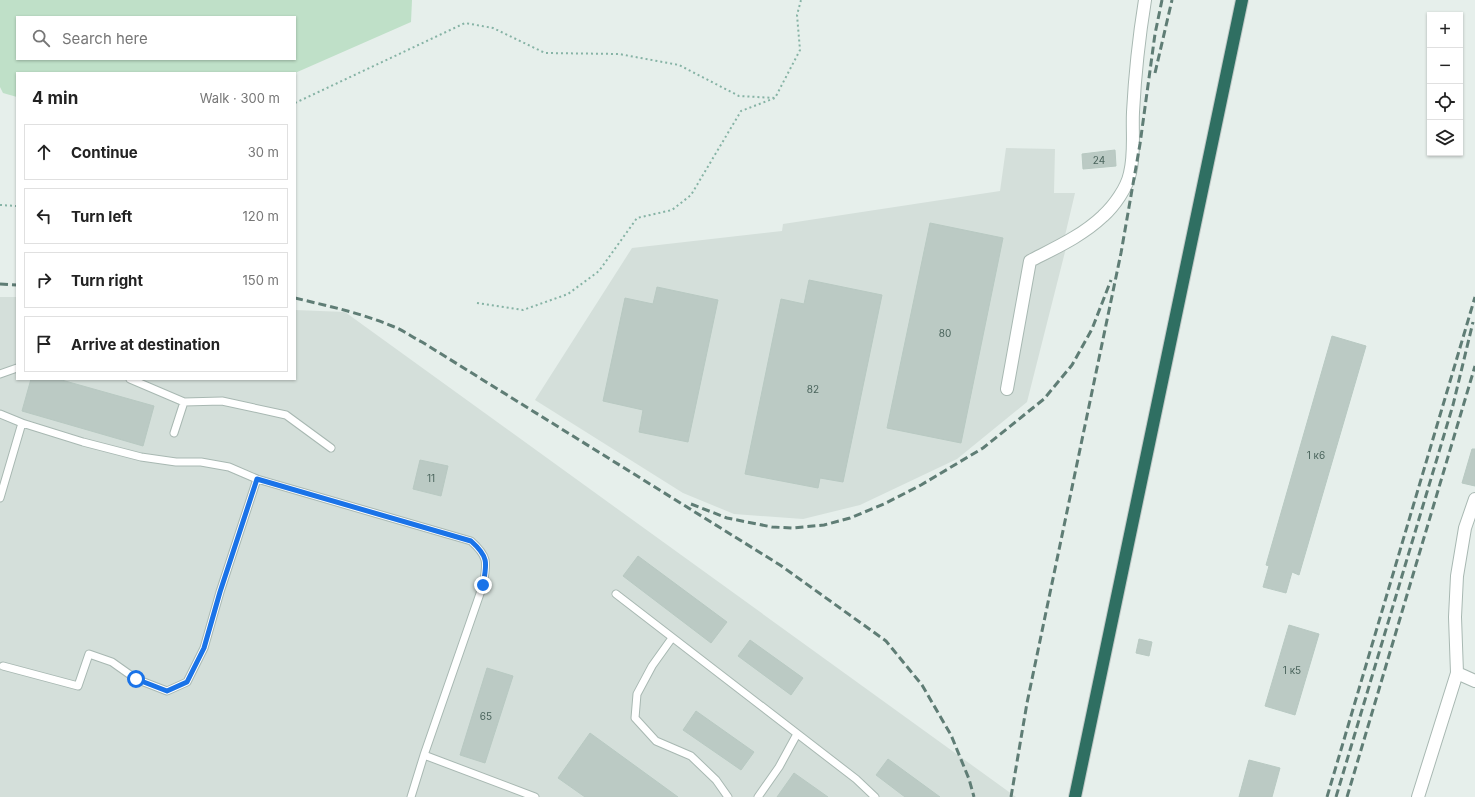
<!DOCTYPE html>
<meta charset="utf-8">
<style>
:root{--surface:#fff;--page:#f6f6f6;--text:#222;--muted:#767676;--line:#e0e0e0}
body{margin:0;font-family:Inter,sans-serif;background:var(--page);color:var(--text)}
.controls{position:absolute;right:12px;top:12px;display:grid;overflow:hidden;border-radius:0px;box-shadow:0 1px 3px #0004}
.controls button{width:36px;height:36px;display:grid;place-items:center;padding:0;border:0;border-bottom:1px solid var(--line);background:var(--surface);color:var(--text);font:20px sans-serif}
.stop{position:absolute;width:12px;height:12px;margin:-9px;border:3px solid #1a73e8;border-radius:50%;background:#fff}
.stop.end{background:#1a73e8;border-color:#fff;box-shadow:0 1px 4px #0008}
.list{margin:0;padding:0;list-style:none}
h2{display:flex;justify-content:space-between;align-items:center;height:52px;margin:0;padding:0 16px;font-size:17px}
h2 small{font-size:13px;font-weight:400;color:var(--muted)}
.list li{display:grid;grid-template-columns:26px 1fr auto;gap:12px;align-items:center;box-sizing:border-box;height:56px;margin:0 8px 8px;padding:0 8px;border:1px solid var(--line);border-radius:0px}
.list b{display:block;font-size:15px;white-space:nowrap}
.list em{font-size:13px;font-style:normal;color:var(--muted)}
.icon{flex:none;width:22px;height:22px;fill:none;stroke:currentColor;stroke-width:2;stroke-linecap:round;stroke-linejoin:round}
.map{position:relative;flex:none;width:1475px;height:797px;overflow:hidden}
.search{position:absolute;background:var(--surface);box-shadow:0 1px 3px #0004;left:16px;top:16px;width:280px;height:44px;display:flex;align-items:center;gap:10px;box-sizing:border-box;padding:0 14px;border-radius:0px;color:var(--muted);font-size:15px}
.panel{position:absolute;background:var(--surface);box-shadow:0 1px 3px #0004;left:16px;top:72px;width:280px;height:308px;border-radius:0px}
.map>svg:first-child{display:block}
.built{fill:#d4dfda}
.green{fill:#bfe0c8;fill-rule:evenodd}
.building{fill:#bbcac4;stroke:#b8c9c2}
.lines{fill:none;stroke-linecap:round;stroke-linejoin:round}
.lane-casing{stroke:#a8b8b2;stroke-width:9}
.street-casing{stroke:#a8b8b2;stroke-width:14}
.highway-casing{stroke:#c2cac8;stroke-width:14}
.path{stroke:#86b3a5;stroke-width:2;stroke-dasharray:2 3;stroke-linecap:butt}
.lane{stroke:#fff;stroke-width:7}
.street{stroke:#fff;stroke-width:12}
.highway{stroke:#2f6f62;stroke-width:12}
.rail{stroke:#5f7d75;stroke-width:3;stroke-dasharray:8 4;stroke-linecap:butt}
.route{stroke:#1a73e8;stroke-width:5}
.labels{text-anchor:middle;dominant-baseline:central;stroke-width:3;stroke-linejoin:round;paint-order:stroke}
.number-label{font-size:10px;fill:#4a645c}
</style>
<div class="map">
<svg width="1475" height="797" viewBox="0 0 1475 797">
<rect width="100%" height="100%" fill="#e6efeb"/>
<path class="built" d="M 1006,148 L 1055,149 L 1054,193 L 1075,193 L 1063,244 L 1067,244 L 1027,402 L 957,459 L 860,505 L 803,519 L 734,514 L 683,493 L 535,400 L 632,248 L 782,231 L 783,224 L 1000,191 Z
M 0,297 L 17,297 L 17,379 L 295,379 L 295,310 L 345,312 L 1016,797 L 0,797 Z"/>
<path class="green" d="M 0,0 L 412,0 L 411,22 L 295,73 L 17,73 L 17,97 L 3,93 L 0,87 ZM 17,17 L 295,17 L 295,59 L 17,59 Z"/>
<path class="building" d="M 1115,150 L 1116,166 L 1083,169 L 1082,154 Z
M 930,223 L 1003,238 L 961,443 L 887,428 Z
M 809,280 L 882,295 L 843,482 L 820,478 L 818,488 L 745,474 L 781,299 L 804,304 Z
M 657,287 L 718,300 L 688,442 L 639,432 L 643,410 L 603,401 L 625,298 L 653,304 Z
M 1332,336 L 1366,346 L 1299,575 L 1292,572 L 1286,593 L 1263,587 L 1269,566 L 1266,565 Z
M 31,379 L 58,379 L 154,406 L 143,446 L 22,411 Z
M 1472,449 L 1475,449 L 1475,486 L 1462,483 Z
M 420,460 L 448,466 L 441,496 L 413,489 Z
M 638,556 L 727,622 L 711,643 L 623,576 Z
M 1289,625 L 1319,634 L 1295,715 L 1265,706 Z
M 1139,639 L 1152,642 L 1149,656 L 1136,653 Z
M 750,640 L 803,678 L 791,695 L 738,656 Z
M 487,668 L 513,676 L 485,763 L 460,755 Z
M 696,711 L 754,752 L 741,770 L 683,730 Z
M 590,733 L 678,797 L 585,797 L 558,778 Z
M 888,759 L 940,797 L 905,797 L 876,775 Z
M 1249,760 L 1280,768 L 1272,797 L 1239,797 Z
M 794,773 L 828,797 L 777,797 Z"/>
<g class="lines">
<g class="lane-casing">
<path id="lane" d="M 0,374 L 17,368
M 130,379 L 184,402 L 174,433
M 184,402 L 222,401 L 286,415 L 331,448
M 0,414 L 22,423 L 0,498
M 22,423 L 83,442 L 141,457 L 176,462 L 201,462 L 229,467 L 257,479 L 471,541 C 489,557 487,563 483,585 L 424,755 L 411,797
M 616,594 L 856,779 L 875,797
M 672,638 L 652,666 L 637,694 L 635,718 L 656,741 L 691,756 L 716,780 L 728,797
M 3,666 L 78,686 L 89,654 L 112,662 L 136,679 L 167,691 L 187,682 L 204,648 L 220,592 L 257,479
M 424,755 L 535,797
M 758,797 L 779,767 L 797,734"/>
</g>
<g class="street-casing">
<path id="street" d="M 1007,389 L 1030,261 C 1055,248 1082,236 1103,216 C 1114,206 1127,188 1130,173 C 1135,153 1132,132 1133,112 C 1135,74 1139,37 1145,0
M 1457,673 L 1475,681
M 1418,797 L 1457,673 L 1455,617 L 1457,576 L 1465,528 L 1475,499"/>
</g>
<g class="highway-casing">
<path id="highway" d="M 1075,797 L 1242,0"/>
</g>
<path class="path" d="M 295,103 L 465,23 L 493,28 L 545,53 L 619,54 L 679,65 L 739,96 L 775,98
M 0,205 L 17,206
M 477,303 L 523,310 L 568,294 L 599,271 L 637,218 L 672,210 L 691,195 L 741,111 L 775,98 L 800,50 L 797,15 L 801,0"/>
<use href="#lane" class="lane"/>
<use href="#street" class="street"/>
<use href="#highway" class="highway"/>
<path class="rail" d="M 1155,73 L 1172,0
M 0,284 L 17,285
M 295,298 C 328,306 361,313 392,326 C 403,330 412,337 422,342 L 780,565 L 886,641 L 922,685 L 951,735 L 969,779 L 974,797
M 691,504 L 727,518 L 772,527 L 792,528 L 824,525 L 850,518 L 884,504 L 921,485 L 983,448 L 1044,399 L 1072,365 L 1092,329 L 1111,280
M 1011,797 L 1027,703 L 1121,253 L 1140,144 L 1155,34 L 1162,0
M 1327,797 L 1475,297
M 1336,797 L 1453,405 L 1473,322
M 1347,797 L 1475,366"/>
</g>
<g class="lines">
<path class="route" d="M 136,679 L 167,691 L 187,682 L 204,648 L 220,592 L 257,479 L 471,541 C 489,557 487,563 483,585"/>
</g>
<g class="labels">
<g class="number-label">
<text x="1099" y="160">24</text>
<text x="945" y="333">80</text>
<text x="813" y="389">82</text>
<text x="1316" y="455">1 к6</text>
<text x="431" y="478">11</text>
<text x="1292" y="670">1 к5</text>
<text x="486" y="716">65</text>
</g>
</g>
</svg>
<div class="controls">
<button>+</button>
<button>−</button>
<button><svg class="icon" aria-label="locate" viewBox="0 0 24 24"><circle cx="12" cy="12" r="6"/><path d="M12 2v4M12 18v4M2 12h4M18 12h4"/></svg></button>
<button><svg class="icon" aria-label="layers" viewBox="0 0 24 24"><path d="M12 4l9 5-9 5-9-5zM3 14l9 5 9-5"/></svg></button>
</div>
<div class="stop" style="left:136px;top:679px"></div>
<div class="stop end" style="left:483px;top:585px"></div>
<div class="search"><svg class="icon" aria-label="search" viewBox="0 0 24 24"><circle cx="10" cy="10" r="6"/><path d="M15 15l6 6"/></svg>Search here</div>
<section class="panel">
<h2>4 min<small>Walk · 300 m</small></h2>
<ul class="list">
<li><svg class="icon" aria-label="ahead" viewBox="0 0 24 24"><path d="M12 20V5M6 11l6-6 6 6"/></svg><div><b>Continue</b></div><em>30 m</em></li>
<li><svg class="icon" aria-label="left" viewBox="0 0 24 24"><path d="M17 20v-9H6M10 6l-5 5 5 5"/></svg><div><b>Turn left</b></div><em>120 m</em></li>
<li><svg class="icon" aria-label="right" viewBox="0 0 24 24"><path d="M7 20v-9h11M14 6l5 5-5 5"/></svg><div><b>Turn right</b></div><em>150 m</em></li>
<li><svg class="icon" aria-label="arrive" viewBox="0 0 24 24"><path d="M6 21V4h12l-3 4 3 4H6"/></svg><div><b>Arrive at destination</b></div></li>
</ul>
</section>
</div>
